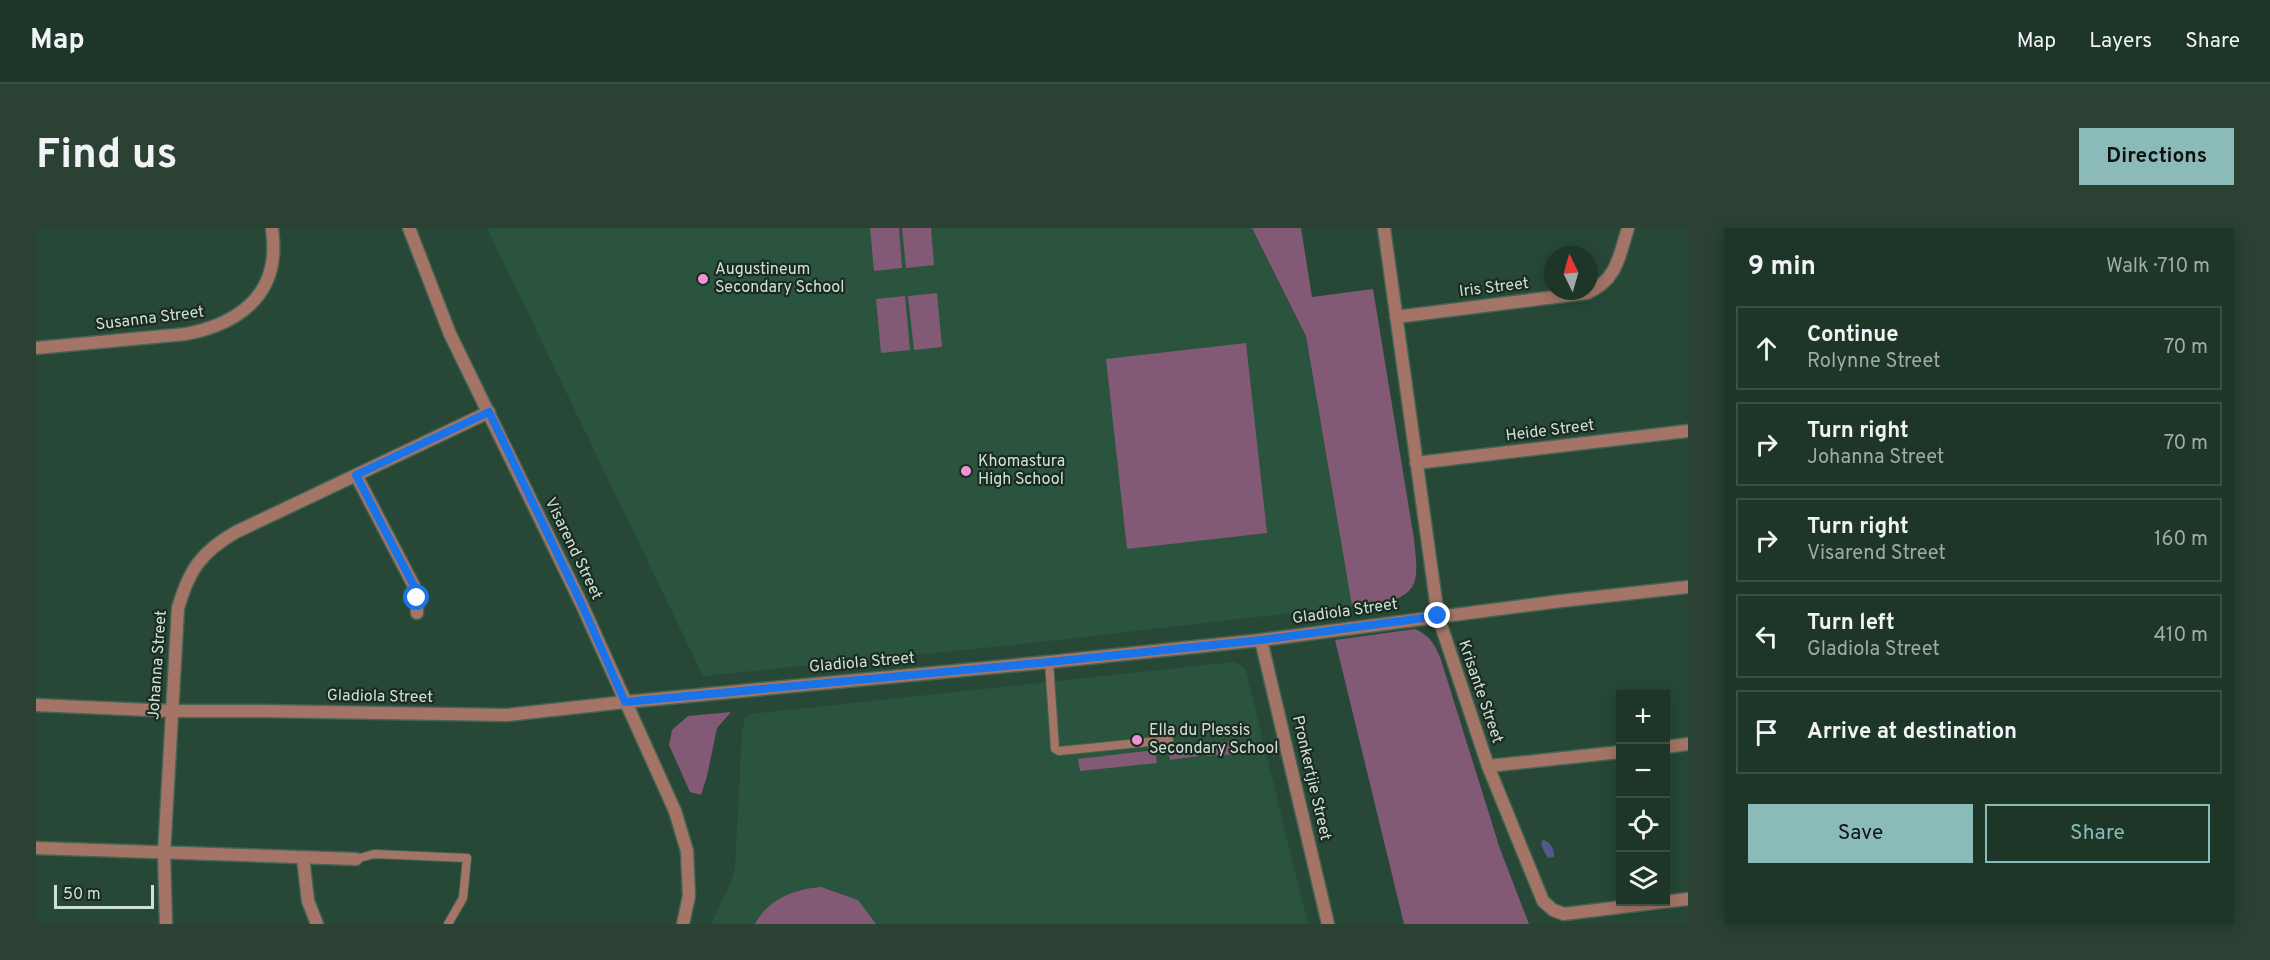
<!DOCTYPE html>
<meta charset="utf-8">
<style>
:root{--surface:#1d3628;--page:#2a4134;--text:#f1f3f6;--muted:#a0aba8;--line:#3b5045;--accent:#8bbbb9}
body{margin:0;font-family:Overpass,sans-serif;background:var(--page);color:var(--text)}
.controls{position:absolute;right:18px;bottom:18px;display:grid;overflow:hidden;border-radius:0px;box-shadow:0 3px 15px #0003}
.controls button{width:54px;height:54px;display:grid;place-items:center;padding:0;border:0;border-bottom:2px solid var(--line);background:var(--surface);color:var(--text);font:30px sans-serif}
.compass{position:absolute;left:1508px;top:18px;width:54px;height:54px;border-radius:50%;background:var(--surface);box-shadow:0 3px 15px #0003;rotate:355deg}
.scale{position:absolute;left:18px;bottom:15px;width:100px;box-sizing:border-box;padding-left:6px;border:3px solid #cee1d5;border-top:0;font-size:16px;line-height:21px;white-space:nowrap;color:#cee1d5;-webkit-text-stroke:4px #1c2b22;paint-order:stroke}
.stop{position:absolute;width:18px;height:18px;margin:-14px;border:4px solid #1a73e8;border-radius:50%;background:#fff}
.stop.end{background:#1a73e8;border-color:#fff;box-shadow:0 2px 6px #0008}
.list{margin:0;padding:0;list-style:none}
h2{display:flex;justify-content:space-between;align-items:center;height:78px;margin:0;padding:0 24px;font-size:26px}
h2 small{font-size:20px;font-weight:400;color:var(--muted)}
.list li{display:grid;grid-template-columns:39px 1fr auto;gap:18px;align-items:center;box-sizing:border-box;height:84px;margin:0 12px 12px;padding:0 12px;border:2px solid var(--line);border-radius:0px}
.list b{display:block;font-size:22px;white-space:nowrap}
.list p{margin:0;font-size:20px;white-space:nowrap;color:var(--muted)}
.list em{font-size:20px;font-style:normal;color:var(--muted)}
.actions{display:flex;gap:12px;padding:18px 24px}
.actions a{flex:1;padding:14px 0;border:2px solid var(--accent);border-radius:0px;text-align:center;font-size:21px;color:var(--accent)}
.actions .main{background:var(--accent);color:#111}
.icon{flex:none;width:33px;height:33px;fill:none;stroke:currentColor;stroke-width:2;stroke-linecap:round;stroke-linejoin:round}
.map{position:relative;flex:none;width:1652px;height:696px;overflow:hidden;border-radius:0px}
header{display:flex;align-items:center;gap:36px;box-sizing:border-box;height:84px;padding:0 30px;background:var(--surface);border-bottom:2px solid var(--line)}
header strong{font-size:28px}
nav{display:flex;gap:33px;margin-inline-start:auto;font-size:21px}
.intro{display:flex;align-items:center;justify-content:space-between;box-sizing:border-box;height:144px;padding:0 36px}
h1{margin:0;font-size:42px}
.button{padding:15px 27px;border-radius:0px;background:var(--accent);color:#111;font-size:21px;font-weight:700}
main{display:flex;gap:36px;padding:0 36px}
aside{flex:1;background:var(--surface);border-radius:0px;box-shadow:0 3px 15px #0003}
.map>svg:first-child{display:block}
.built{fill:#2a543e}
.green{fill:#835a76}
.water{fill:#54588a}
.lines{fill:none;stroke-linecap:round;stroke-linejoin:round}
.service-casing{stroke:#456453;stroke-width:10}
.minor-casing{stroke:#456453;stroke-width:15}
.tertiary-casing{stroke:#456453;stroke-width:15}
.service{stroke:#a47566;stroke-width:8}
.minor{stroke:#a47566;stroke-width:12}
.tertiary{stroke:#a47566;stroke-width:12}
.route{stroke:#1a73e8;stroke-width:8}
.poi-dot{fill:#f391d6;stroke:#1c2b22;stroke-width:2}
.labels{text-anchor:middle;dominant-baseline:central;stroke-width:4.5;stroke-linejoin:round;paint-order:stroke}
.poi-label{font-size:16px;fill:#cee1d5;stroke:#1c2b22;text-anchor:start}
.street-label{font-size:16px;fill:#cee1d5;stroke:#1c2b22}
</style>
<header>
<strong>Map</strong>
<nav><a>Map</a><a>Layers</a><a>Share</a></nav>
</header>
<div class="intro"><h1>Find us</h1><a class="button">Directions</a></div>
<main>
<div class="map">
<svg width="1652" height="696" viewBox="0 0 1652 696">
<rect width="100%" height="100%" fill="#274836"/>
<path class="built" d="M 451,0 L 1216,0 L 1270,108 L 1316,378 L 977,417 L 667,448 Z
M 1198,434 L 1209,440 L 1272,696 L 675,696 L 693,659 L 699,641 L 706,504 L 709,489 L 714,486 Z"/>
<path class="green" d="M 834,0 L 863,0 L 866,40 L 838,43 Z
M 866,0 L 895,0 L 898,37 L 870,40 Z
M 1216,0 L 1265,0 L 1276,69 L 1337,61 L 1378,311 C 1379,322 1381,334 1380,345 C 1379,376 1339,376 1316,378 L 1270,108 Z
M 901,65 L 906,119 L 878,122 L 872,68 Z
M 869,68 L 874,122 L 845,125 L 840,71 Z
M 1210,115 L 1231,305 L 1091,321 L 1070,131 Z
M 1379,401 C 1394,408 1399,416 1405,432 L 1464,621 L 1493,696 L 1368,696 L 1299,412 Z
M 695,484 L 681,500 L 671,548 L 665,567 L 654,564 L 633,517 L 636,502 L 652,488 Z
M 1199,513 L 1202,526 L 1171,528 L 1170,515 Z
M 1160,516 L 1162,528 L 1134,532 L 1132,520 Z
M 1119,522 L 1121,535 L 1044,543 L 1042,531 Z
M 785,659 L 822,672 L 840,696 L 719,696 C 732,671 759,661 785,659 Z"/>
<path class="water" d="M 1506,612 C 1514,612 1519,622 1518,629 L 1512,630 C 1509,625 1504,617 1506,612 Z"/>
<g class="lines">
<g class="service-casing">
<path id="service" d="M 1013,434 L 1019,521 L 1023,523 L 1133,512
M 320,631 L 338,626 L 431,630 L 427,670 L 412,696"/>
</g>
<g class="minor-casing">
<path id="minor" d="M 1348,0 L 1402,388 L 1452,538 L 1507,673 L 1517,682 L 1528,686 L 1652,671
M 1360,89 L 1551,65 C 1581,52 1583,29 1592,0
M 0,120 L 150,106 C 192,98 233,76 237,28 C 238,19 237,9 236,0
M 1380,235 L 1652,203
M 320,247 L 379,360 L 381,370 L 381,385
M 1225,412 L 1292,696
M 0,477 L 136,483 L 226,483 L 471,487 L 589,474 L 1013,434 L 1225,412 L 1525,373 L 1652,359
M 1630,519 L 1652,516
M 1452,538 L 1584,524
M 0,620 L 320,631
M 267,630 L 272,673 L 281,696
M 130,696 L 128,626 L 142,380 C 153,342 165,324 200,304 L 453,184"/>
</g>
<g class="tertiary-casing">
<path id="tertiary" d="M 373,0 L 414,106 L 546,377 L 639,583 L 651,623 L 653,668 L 647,696"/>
</g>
<use href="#service" class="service"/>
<use href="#minor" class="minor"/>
<use href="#tertiary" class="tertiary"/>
</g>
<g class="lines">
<path class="route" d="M 381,370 L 379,360 L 320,247 L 453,184 L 546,377 L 589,474 L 1013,434 L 1225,412 L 1402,388"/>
</g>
<g class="poi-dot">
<circle cx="667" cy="51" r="6"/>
<circle cx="930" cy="243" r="6"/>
<circle cx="1101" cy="512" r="6"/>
</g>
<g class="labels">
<g class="poi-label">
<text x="679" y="42">Augustineum<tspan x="679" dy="18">Secondary School</tspan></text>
<text x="942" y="234">Khomastura<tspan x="942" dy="18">High School</tspan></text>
<text x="1113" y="503">Ella du Plessis<tspan x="1113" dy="18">Secondary School</tspan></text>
</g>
<g class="street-label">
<text transform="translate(1458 60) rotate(-7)">Iris Street</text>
<text transform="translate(114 91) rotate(-7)">Susanna Street</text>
<text transform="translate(1514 203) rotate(-7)">Heide Street</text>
<text transform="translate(537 321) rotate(64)">Visarend Street</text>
<text transform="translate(1309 384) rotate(-8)">Gladiola Street</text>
<text transform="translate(826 435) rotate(-5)">Gladiola Street</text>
<text transform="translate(122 437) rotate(-86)">Johanna Street</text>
<text transform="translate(1444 464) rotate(71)">Krisante Street</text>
<text transform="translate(344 469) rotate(1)">Gladiola Street</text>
<text transform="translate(1275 550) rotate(77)">Pronkertjie Street</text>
</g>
</g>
</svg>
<div class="controls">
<button>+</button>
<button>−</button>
<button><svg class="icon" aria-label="locate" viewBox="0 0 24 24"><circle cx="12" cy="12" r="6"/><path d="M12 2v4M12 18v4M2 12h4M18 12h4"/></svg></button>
<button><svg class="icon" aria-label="layers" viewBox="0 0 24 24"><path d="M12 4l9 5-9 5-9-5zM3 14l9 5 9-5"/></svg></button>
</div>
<svg class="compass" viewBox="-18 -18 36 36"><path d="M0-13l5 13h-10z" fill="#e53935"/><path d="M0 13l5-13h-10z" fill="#a0aba8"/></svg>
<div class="scale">50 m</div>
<div class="stop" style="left:381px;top:370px"></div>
<div class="stop end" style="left:1402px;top:388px"></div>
</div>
<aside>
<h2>9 min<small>Walk · 710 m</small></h2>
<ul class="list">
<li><svg class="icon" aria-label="ahead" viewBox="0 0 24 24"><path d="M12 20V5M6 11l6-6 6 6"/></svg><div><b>Continue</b><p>Rolynne Street</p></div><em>70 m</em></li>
<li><svg class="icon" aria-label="right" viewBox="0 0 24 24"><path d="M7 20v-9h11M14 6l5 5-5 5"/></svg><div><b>Turn right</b><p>Johanna Street</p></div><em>70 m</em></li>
<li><svg class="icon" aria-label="right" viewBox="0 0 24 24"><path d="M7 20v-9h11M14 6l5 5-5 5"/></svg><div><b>Turn right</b><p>Visarend Street</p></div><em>160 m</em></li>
<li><svg class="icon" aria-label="left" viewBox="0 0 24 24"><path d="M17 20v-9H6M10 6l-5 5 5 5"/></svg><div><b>Turn left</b><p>Gladiola Street</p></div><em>410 m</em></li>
<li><svg class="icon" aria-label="arrive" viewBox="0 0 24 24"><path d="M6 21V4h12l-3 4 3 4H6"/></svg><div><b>Arrive at destination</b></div></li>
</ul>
<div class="actions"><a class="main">Save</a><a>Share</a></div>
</aside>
</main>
